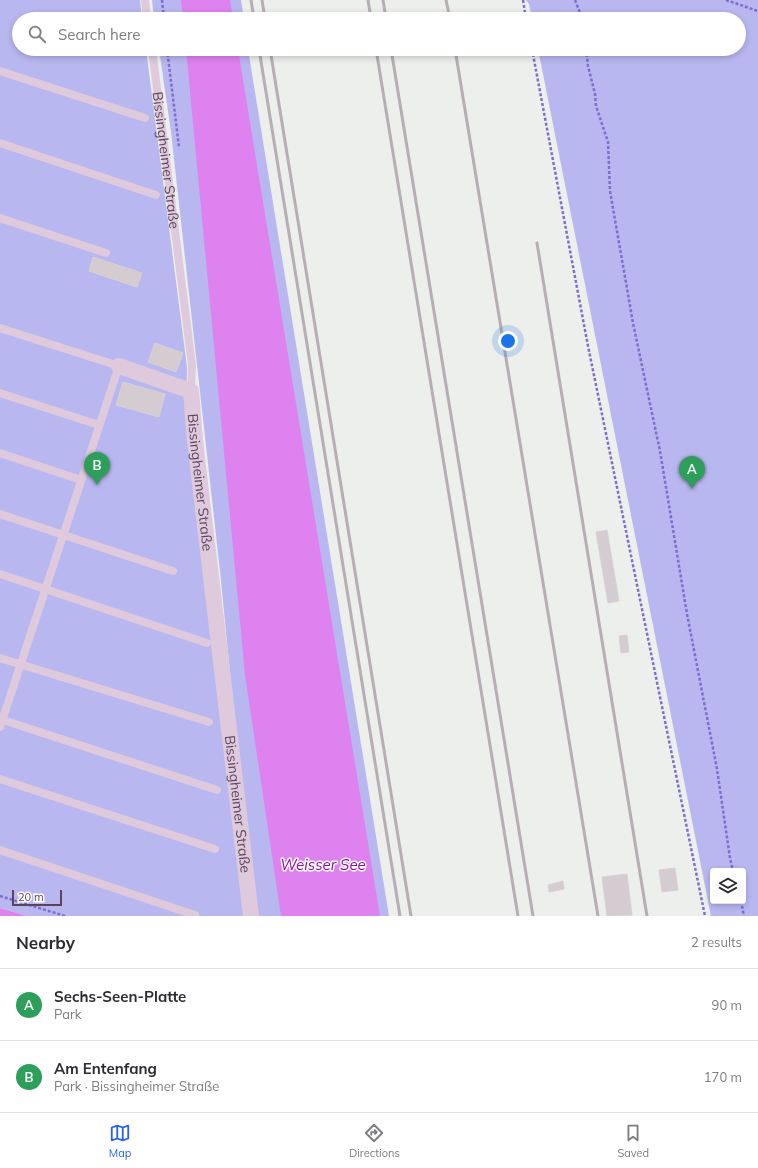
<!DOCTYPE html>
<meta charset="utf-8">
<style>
:root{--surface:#fff;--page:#f2f2f3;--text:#2b2b33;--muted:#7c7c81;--line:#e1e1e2;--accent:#2563eb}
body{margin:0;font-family:Mulish,sans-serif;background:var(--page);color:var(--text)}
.controls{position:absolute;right:12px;bottom:12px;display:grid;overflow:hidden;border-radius:4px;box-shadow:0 2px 6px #0003}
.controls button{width:36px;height:36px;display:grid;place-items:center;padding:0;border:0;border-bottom:1px solid var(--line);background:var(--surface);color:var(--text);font:20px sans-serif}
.scale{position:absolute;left:12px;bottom:10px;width:50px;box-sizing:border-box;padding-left:4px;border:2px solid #5b4458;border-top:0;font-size:11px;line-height:14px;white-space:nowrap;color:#5b4458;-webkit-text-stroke:3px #fff;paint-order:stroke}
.you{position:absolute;left:508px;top:341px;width:14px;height:14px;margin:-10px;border:3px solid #fff;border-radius:50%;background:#1a73e8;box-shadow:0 0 0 6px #1a73e833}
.badge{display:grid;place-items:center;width:26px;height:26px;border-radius:50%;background:var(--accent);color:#fff;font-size:13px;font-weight:700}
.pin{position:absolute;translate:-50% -33px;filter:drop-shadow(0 1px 2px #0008)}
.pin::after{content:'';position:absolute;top:21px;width:14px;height:12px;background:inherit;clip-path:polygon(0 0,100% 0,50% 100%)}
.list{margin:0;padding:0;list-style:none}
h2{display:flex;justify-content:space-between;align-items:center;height:52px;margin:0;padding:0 16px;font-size:17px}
h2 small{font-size:13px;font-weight:400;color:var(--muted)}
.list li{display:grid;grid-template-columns:26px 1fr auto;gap:12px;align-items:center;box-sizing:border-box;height:72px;padding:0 16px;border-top:1px solid var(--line)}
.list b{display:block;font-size:15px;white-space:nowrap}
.list p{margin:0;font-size:13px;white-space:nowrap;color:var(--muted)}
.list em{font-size:13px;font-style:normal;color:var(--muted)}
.icon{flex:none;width:22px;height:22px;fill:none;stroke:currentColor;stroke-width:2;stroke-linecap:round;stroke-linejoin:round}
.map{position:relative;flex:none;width:758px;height:916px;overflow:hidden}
.search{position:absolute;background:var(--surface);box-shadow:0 2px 6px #0003;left:12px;right:12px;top:12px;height:44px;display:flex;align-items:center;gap:10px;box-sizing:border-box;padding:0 14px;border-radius:22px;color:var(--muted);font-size:15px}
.sheet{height:196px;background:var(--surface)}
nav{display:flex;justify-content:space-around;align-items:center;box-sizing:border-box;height:56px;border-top:1px solid var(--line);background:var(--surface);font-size:11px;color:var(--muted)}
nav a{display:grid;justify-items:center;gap:2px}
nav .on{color:var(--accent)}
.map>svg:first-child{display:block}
.green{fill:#b9b7f0;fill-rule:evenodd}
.water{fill:#de82ef}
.building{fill:#d5ccd2;stroke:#d9d0d6}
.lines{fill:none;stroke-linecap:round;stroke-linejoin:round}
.path{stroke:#7c6ecf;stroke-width:2.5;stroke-dasharray:3 2;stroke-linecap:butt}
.lane{stroke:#decadc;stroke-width:8}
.street{stroke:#decadc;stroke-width:16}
.rail{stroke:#b7aeb5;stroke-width:3}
.labels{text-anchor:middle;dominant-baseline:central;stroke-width:3;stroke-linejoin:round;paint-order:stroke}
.street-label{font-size:14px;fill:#5b4458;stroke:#fff}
.water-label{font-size:15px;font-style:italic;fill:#9206ac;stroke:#fff}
</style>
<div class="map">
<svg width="758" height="916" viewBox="0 0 758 916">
<rect width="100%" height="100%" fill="#edefec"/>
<path class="green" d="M 0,0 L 140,0 L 142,19 L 19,19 L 19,49 L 146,49 L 187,367 L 186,419 L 244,916 L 27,916 L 0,908 Z
M 152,0 L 241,0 L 244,19 L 154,19 Z
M 526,0 L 758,0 L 758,916 L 711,916 L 538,49 L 739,49 L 739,19 L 532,19 L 529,4 ZM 713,871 L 743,871 L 743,901 L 713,901 Z
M 159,49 L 248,49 L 389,916 L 258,916 L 234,713 L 220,571 L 171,132 Z"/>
<path class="water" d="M 181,0 L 230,0 L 233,19 L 183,19 Z
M 186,49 L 238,49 L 380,916 L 281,916 L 245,675 Z
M 0,908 L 27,916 L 0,916 Z"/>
<path class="building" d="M 93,257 L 142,273 L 137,287 L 89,271 Z
M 155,343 L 183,353 L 176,372 L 148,362 Z
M 123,382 L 165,394 L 159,417 L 116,405 Z
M 607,530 L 619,601 L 608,603 L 596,532 Z
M 627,635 L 629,652 L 621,653 L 619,636 Z
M 675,868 L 678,890 L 662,892 L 659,870 Z
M 627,874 L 632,915 L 607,916 L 602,877 Z
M 563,881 L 564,889 L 549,892 L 548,885 Z"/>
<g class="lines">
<path class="path" d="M 162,0 L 164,19
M 523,0 L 526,19
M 575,0 L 579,10 L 581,19
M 726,0 L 758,11
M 167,49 L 179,147
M 532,49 L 588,346 L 705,916
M 586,49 L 588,66 L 595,94 L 596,106 L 608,142 L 610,191 L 633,323 L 660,451 L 687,614 L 717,769 L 730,858 L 733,871
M 0,896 L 65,916
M 741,901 L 744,916"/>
<g class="lane">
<path d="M 145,0 L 147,19"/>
<path id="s1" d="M 152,49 L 192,365 L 191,391"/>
<path d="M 0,71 L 145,118"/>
<path d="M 0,143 L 156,195"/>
<path d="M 0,218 L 106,253"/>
<path d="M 0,328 L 119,366 L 0,727"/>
<path d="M 0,393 L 99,425"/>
<path d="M 0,453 L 81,480"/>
<path d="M 0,514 L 173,571"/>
<path d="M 0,574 L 207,643"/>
<path d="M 0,658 L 209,722"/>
<path d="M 0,719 L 217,790"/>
<path d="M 0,779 L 215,849"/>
<path d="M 0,850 L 195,915"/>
</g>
<path class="street" id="s2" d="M 119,366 L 191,391 L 195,441 L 251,916"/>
<path class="rail" d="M 251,0 L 254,19
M 262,0 L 265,19
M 368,0 L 371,19
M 383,0 L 386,19
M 446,0 L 450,19
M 259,49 L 400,916
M 270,49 L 411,916
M 376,49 L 518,916
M 391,49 L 533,916
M 455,49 L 598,916
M 537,243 L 647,916"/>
</g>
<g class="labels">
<g class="street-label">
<text stroke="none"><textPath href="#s1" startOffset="112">Bissingheimer Straße</textPath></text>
<text stroke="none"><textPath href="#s2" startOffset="168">Bissingheimer Straße</textPath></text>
<text stroke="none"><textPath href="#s2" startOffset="492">Bissingheimer Straße</textPath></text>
</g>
<g class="water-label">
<text x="323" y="864">Weisser See</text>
</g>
</g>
</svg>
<div class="controls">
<button><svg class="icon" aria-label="layers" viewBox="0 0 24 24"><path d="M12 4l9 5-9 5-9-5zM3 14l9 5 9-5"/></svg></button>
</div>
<div class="scale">20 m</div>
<div class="you"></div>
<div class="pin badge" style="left:692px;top:489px;background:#2e9e5b">A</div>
<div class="pin badge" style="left:97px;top:485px;background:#2e9e5b">B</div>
<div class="search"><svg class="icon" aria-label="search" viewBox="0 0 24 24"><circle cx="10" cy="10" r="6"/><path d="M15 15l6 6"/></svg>Search here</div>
</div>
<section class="sheet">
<h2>Nearby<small>2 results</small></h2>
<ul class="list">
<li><span class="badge" style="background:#2e9e5b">A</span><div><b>Sechs-Seen-Platte</b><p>Park</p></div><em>90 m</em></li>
<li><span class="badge" style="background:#2e9e5b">B</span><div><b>Am Entenfang</b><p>Park · Bissingheimer Straße</p></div><em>170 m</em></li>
</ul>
</section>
<nav>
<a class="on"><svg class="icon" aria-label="map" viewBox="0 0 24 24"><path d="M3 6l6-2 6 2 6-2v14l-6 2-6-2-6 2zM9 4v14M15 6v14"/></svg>Map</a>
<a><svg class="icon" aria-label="directions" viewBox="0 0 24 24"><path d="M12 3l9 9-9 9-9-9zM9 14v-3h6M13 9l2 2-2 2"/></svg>Directions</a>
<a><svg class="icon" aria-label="saved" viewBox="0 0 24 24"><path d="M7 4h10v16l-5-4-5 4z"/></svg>Saved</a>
</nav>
